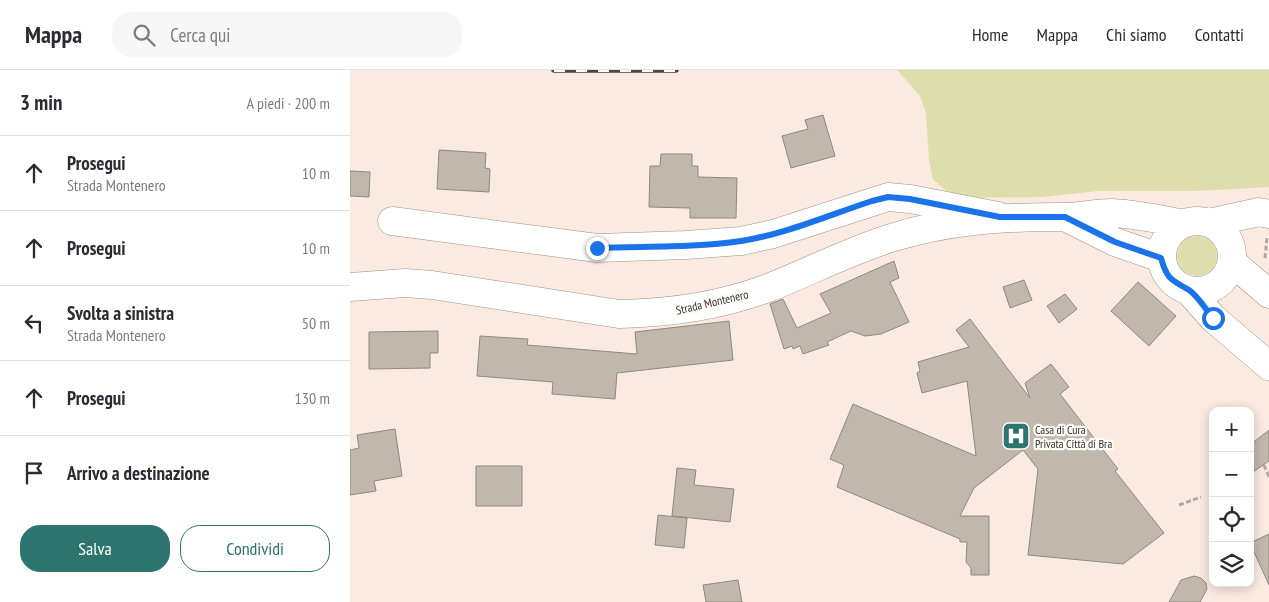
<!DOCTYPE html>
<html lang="it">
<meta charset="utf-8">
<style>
:root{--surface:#fff;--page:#f7f7f7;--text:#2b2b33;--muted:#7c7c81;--line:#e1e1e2;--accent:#2c746d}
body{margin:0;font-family:"PT Sans Narrow",sans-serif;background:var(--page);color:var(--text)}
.controls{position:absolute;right:15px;bottom:15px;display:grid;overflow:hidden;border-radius:10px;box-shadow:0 2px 12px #0003}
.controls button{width:45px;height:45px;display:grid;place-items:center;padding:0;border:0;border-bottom:1px solid var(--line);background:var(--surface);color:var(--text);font:25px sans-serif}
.stop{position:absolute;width:15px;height:15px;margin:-11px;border:4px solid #1a73e8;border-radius:50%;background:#fff}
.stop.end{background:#1a73e8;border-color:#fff;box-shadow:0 1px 5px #0008}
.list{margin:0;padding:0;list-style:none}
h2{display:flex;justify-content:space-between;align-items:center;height:65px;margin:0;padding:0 20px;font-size:21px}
h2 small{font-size:16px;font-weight:400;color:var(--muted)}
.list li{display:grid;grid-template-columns:32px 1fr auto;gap:15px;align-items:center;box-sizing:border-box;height:75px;padding:0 20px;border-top:1px solid var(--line)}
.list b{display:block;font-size:19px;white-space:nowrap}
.list p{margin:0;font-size:16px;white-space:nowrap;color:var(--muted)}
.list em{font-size:16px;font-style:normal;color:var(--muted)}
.actions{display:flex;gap:10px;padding:15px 20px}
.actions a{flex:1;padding:11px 0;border:1px solid var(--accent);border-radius:20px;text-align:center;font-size:18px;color:var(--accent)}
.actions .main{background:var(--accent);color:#fff}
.icon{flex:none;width:28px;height:28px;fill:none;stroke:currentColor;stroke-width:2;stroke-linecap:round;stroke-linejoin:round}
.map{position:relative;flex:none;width:919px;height:532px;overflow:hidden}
header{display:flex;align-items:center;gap:30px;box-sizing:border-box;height:70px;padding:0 25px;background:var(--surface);border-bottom:1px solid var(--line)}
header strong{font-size:24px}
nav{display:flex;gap:28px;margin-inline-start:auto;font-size:18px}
.search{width:350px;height:45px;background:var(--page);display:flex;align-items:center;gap:12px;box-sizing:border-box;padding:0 18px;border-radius:20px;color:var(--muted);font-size:19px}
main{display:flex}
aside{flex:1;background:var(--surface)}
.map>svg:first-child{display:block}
.green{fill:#dedeac}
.building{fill:#c0b8aa;stroke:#91897c}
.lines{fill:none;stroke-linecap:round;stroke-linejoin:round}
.minor-casing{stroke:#a09289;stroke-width:29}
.major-casing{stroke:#a09289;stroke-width:29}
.path{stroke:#b5a8a1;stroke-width:3;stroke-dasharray:5 2.5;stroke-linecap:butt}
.minor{stroke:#fff;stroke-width:28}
.major{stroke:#fff;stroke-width:28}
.rail-casing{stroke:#4c4541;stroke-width:5.5}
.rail{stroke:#fdfaf8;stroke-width:4;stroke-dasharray:11;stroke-linecap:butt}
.route{stroke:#1a73e8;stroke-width:6}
.labels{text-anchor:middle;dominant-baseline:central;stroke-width:4.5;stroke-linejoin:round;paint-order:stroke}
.street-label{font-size:12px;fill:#38322f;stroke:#fdfaf8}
.poi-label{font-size:12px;fill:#38322f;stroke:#fdfaf8;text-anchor:start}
</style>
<header>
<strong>Mappa</strong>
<div class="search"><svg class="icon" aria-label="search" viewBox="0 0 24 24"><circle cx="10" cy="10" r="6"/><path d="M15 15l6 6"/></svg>Cerca qui</div>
<nav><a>Home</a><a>Mappa</a><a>Chi siamo</a><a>Contatti</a></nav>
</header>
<main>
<aside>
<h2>3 min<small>A piedi · 200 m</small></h2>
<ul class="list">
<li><svg class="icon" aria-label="ahead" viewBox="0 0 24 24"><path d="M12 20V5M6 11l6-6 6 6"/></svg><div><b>Prosegui</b><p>Strada Montenero</p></div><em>10 m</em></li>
<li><svg class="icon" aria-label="ahead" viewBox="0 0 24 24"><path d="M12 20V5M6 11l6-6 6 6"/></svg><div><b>Prosegui</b></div><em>10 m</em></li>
<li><svg class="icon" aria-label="left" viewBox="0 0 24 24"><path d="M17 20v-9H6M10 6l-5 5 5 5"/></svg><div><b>Svolta a sinistra</b><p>Strada Montenero</p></div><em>50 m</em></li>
<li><svg class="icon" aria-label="ahead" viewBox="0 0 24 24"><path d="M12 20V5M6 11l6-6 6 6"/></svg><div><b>Prosegui</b></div><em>130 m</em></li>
<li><svg class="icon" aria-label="arrive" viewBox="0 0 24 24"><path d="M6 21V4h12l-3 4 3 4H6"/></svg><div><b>Arrivo a destinazione</b></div></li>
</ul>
<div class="actions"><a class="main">Salva</a><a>Condividi</a></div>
</aside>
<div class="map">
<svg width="919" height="532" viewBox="0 0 919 532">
<rect width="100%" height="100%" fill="#faeae0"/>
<path class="green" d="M 547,0 L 919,0 L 919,117 L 846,121 L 749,121 L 691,127 L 613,128 L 596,121 L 583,109 L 579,91 L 576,43 L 570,26 Z
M827 186a20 20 0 1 1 40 0a20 20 0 1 1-40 0Z"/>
<path class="building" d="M 473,45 L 485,86 L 441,98 L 432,66 L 458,59 L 455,50 Z
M 89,80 L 136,83 L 135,98 L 140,99 L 139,122 L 87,119 Z
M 311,84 L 342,84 L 342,96 L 348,96 L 348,107 L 387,108 L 386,148 L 340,148 L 340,138 L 299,137 L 300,96 L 310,96 Z
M 0,101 L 20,102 L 19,127 L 0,126 Z
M 544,191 L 549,208 L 540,212 L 559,252 L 531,264 L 515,266 L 501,261 L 477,272 L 479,275 L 453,284 L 450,276 L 443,279 L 442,276 L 434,279 L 420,234 L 433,229 L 447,258 L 481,243 L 470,224 Z
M 674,210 L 682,230 L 660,238 L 653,217 Z
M 788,212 L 826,246 L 799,276 L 761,241 Z
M 715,224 L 727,239 L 709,253 L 697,236 Z
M 620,249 L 680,328 L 675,313 L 701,294 L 719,317 L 710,324 L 768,399 L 765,401 L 814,463 L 773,494 L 678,485 L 688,399 L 673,380 L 624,418 L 610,446 L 639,446 L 639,505 L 621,505 L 621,498 L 616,492 L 617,472 L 610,472 L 610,469 L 487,417 L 494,395 L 480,389 L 503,334 L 626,386 L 617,311 L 572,323 L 567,303 L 570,301 L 568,292 L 619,277 L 606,260 Z
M 379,251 L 383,290 L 267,303 L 265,329 L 202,324 L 203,312 L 127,306 L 130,266 L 178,269 L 177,275 L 287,284 L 285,262 Z
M 88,261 L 88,283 L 80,283 L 80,298 L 19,299 L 19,262 Z
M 45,359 L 52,406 L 24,411 L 26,421 L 0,425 L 0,380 L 9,378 L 7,365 Z
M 919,360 L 919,391 L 900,404 L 900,375 Z
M 126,396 L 172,396 L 172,436 L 126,436 Z
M 327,398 L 346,400 L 344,415 L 384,419 L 380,452 L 322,446 Z
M 308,445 L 337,448 L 334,478 L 305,475 Z
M 919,464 L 919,515 L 900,473 Z
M 844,506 L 851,508 L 856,513 L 857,519 L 850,532 L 819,532 L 831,510 Z
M 388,510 L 392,532 L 356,532 L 353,515 Z"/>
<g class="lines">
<g class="minor-casing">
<path id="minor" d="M 42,151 L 247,178 L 336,175 L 391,171 L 423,164 L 538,127 L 560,129 L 648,146
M 882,192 L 919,224
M 839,221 L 863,248 L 919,296"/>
</g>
<g class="major-casing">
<path id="major" d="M 715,147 L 765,172 L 811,188
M812 186a35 35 0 1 1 70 0a35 35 0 1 1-70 0Z
M 859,153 L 909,142 L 919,144
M 0,217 L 55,213 L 82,215 L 269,244 C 321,243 370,236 418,218 C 459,202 499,181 541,168 C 598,150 653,147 713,147 C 729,147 745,143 762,143 C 786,144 809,149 833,154"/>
</g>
<path class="path" d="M 915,188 L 917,167
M 914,395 L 919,407
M 829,435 L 851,427"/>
<use href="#minor" class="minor"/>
<use href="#major" class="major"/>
<g class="rail-casing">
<path id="rail" d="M 204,0 L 326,0"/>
</g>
<use href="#rail" class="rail"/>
</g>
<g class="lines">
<path class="route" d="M 247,178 C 295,176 344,178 391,171 C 436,164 479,145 522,131 L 538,127 L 560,129 L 650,147 L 715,147 L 765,172 L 811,188 C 817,210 822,210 839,220 C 848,226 856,240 863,248"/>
</g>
<defs>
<g id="hospital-square" transform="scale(1.4375)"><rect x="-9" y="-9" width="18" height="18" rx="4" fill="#2c746d" stroke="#fdfaf8"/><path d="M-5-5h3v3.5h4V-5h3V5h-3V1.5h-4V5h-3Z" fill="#fff"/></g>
</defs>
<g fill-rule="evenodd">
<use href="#hospital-square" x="666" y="366"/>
</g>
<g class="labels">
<g class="street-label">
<text transform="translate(362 232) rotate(-13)">Strada Montenero</text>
</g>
<g class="poi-label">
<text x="685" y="359">Casa di Cura<tspan x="685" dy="14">Privata Città di Bra</tspan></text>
</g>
</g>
</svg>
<div class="controls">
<button>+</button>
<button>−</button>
<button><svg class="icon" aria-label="locate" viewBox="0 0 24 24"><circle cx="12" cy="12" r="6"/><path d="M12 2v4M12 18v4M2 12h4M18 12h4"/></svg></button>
<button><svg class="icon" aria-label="layers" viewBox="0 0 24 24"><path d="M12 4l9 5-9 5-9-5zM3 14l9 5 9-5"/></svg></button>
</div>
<div class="stop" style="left:863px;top:248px"></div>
<div class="stop end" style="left:247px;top:178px"></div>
</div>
</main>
